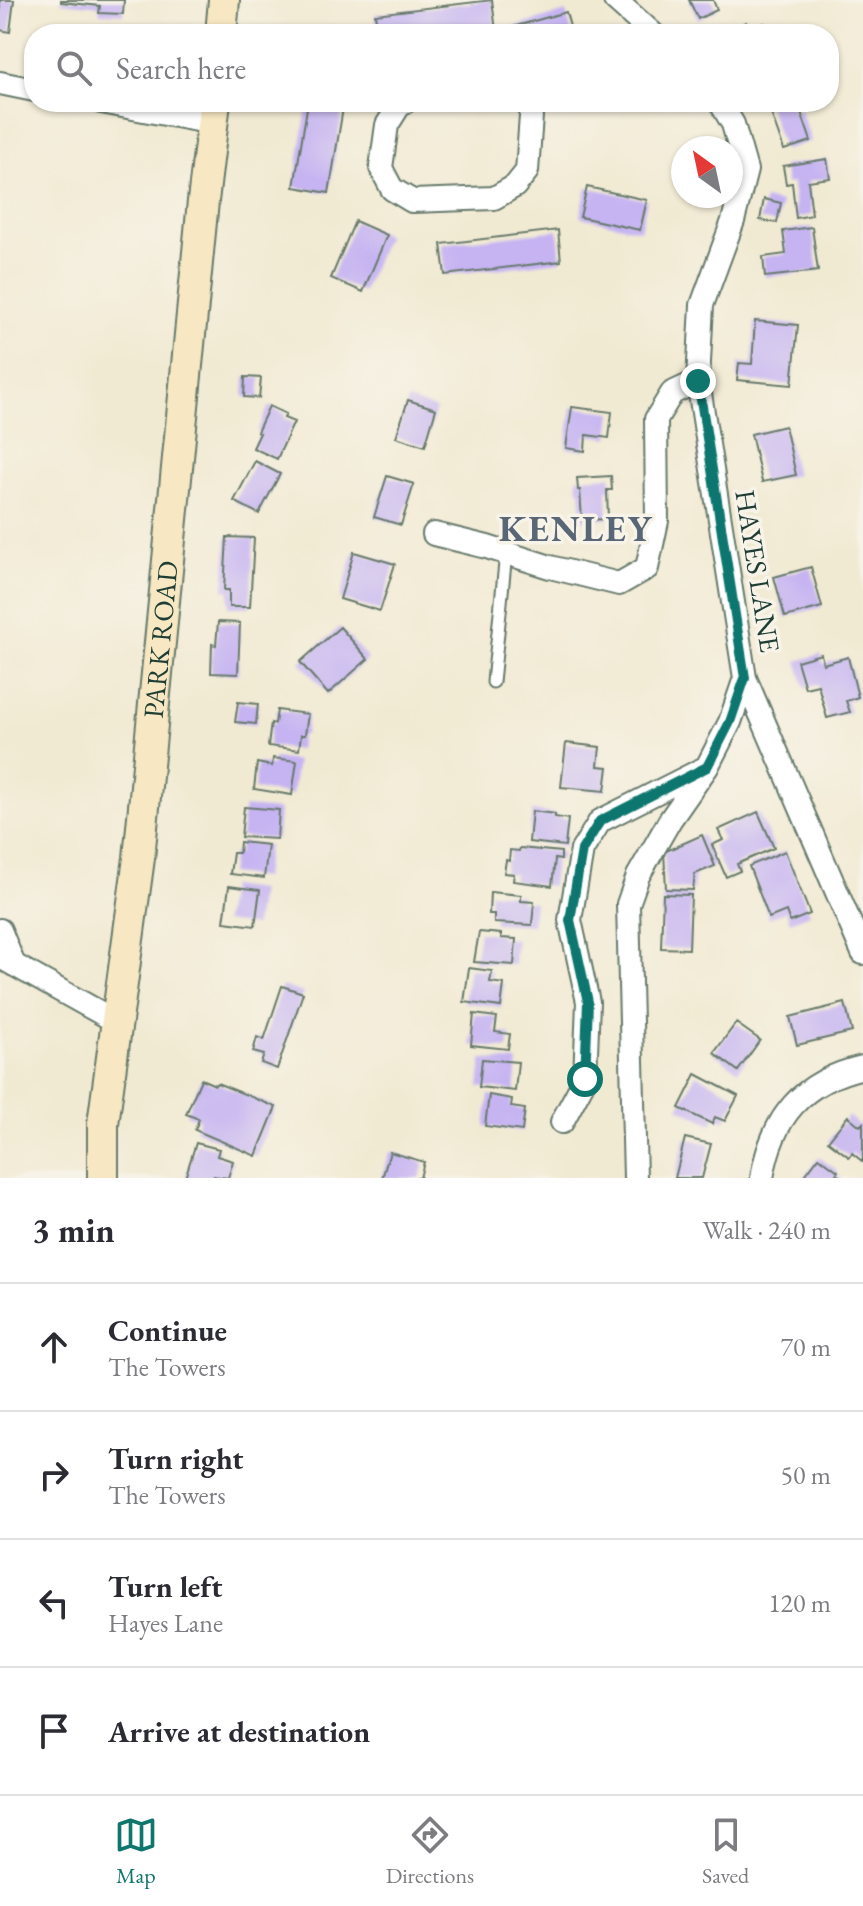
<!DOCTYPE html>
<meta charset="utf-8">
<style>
:root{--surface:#fff;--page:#f7f7f7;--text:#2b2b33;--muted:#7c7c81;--line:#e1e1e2;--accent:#0f766e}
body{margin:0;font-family:"EB Garamond",serif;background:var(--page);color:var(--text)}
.compass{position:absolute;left:671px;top:136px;width:72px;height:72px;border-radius:50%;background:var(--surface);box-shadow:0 2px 6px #0004;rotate:327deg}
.stop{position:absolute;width:24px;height:24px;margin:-18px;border:6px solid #0f766e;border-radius:50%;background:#fff}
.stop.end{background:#0f766e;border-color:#fff;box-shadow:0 2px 8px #0008}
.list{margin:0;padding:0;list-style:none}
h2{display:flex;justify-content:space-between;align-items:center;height:104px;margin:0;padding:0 32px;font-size:34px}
h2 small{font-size:26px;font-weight:400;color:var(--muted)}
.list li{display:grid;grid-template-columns:52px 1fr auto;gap:24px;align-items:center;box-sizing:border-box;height:128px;padding:0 32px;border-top:2px solid var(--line)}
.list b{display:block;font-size:30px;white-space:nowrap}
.list p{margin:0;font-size:26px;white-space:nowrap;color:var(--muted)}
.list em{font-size:26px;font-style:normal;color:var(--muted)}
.icon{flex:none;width:44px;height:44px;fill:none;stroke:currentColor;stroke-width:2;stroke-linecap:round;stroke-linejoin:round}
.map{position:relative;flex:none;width:863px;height:1178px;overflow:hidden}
.search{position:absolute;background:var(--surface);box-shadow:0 2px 6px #0004;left:24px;right:24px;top:24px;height:88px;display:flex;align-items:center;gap:20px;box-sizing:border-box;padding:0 28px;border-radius:32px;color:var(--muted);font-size:30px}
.sheet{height:616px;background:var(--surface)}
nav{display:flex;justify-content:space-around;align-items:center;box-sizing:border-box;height:112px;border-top:2px solid var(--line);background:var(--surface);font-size:22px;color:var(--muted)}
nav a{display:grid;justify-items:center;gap:4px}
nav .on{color:var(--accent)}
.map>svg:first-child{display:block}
.building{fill:#c5b3f2}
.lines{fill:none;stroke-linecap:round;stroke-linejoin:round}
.lane-casing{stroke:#687a6c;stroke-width:15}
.street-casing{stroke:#687a6c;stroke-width:26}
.secondary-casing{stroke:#687a6c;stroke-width:34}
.lane{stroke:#fff;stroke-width:11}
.street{stroke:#fff;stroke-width:22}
.secondary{stroke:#f7e8c3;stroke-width:30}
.route{stroke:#0f766e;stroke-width:10}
.labels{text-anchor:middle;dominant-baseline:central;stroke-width:7;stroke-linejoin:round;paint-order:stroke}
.street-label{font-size:28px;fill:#1f3d34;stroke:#f7f3e8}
.district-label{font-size:36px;font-weight:bold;letter-spacing:2px;fill:#596676;stroke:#f7f3e8}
</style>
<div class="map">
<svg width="863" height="1178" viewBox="0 0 863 1178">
<rect width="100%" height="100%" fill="#f7f3e8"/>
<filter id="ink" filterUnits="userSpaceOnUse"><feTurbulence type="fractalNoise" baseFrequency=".0125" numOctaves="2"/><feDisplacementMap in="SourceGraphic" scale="16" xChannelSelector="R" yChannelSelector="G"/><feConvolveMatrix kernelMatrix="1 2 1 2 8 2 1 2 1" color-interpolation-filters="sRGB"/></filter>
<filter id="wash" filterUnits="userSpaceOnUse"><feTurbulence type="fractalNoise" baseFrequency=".006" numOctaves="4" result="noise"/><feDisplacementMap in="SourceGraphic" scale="32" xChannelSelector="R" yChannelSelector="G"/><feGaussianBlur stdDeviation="1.8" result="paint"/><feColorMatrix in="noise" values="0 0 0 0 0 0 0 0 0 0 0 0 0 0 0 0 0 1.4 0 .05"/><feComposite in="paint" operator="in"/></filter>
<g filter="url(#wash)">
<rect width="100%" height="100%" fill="#f1ead3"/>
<g id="blocks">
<path class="building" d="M 0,0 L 14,0 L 10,32 L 0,30 Z
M 61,0 L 124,0 L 123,14 L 99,13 L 100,6 L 61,2 Z
M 492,0 L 496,31 L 474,34 L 378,34 L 375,14 Z
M 689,0 L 713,0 L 717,10 L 698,19 Z
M 566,12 L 572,34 L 511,34 L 509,28 Z
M 746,22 L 749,30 L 764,23 L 769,34 L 734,34 L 731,29 Z
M 308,102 L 344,102 L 329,193 L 294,187 Z
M 767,102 L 790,102 L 794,112 L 800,109 L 811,141 L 784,150 Z
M 827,159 L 830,178 L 808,181 L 812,215 L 796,218 L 792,183 L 786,184 L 783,166 Z
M 587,187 L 647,200 L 640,230 L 580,217 Z
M 764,199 L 781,203 L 777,223 L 760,220 Z
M 355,221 L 387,235 L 363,292 L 331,278 Z
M 812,227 L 818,271 L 765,277 L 763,257 L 786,254 L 783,231 Z
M 558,230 L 561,261 L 445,275 L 441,244 Z
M 755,321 L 798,325 L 792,385 L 737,380 L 739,363 L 752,364 Z
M 245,377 L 261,378 L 259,398 L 244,397 Z
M 408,400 L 436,409 L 425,446 L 396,437 Z
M 269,406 L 286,414 L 284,418 L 294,422 L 277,459 L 253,448 L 260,433 L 257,432 Z
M 572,407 L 612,412 L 609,438 L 586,435 L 585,451 L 566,448 Z
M 785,426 L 796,475 L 762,482 L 751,434 Z
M 255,461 L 280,474 L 259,514 L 234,501 Z
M 387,476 L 414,484 L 401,525 L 374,517 Z
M 611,476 L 612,490 L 607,490 L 608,519 L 582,520 L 580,490 L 578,490 L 577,478 Z
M 227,537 L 254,538 L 250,607 L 229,607 L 229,590 L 224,590 Z
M 354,552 L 395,564 L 380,611 L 340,599 Z
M 811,567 L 822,607 L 785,617 L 774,577 Z
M 218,622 L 240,623 L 238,674 L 211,673 L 212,644 L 216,645 Z
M 340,627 L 368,659 L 328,694 L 300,662 Z
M 821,654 L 823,664 L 848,657 L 858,697 L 846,701 L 850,712 L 827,718 L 818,685 L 805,688 L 797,661 Z
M 238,702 L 258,704 L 256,724 L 235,722 Z
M 277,710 L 308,714 L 305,735 L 301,735 L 299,750 L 268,746 L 271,723 L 275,724 Z
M 566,743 L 600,747 L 598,766 L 608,767 L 605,791 L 561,787 Z
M 273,758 L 297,761 L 292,795 L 254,789 L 257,763 L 272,766 Z
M 244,807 L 279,810 L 277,839 L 241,837 Z
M 532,811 L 555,814 L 555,817 L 568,819 L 565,846 L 529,842 Z
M 758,812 L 774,848 L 737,864 L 740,871 L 726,877 L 712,845 L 723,840 L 718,830 Z
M 702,835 L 715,866 L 695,874 L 693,890 L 666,889 L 664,852 Z
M 240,842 L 268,845 L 264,878 L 230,874 L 233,853 L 239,853 Z
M 520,848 L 561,852 L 561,860 L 555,859 L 552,886 L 513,881 L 514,874 L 504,873 L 506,860 L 509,861 L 510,850 L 519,851 Z
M 785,851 L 810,914 L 790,922 L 786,911 L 769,918 L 749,866 Z
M 229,886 L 260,890 L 255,926 L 224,922 Z
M 490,892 L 521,895 L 521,901 L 534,902 L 532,925 L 494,923 L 494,914 L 489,914 Z
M 663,894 L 691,895 L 689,949 L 661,948 Z
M 479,932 L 501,934 L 501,938 L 516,939 L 514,965 L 474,962 Z
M 469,968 L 492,971 L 490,982 L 504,984 L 501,1007 L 464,1002 Z
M 282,986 L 303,993 L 277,1069 L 261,1063 L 264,1055 L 253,1052 L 257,1037 L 264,1040 Z
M 845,1003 L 852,1032 L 797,1045 L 790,1017 Z
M 474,1014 L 497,1017 L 495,1032 L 510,1034 L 508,1049 L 471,1045 Z
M 736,1023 L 760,1040 L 738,1071 L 714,1053 Z
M 482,1059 L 518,1062 L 515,1091 L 479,1087 Z
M 696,1074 L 738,1096 L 725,1121 L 715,1117 L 712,1124 L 679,1108 Z
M 201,1079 L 215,1085 L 217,1083 L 276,1107 L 256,1156 L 195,1130 L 199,1119 L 186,1114 Z
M 489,1095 L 512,1099 L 511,1107 L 525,1109 L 522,1131 L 485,1126 Z
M 848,1116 L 860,1126 L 863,1123 L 863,1162 L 852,1153 L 849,1157 L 828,1141 Z
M 685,1138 L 711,1144 L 702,1178 L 675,1178 Z
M 196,1143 L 219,1149 L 217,1156 L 233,1161 L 228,1178 L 213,1176 L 212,1178 L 185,1178 Z
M 390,1152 L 424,1162 L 420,1178 L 382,1178 Z
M 819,1157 L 838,1171 L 836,1174 L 842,1178 L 803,1178 Z"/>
</g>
</g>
<g filter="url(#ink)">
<use href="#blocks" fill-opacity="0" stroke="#687a6c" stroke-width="2"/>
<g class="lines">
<g class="lane-casing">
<path id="lane" d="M 493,682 L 506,553"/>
</g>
<g class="street-casing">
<path id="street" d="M 615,0 L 653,34
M 0,83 L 34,90
M 101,102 L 213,123
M 405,102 L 399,106 L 387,125 L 381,168 L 392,189 L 412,201 L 494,198 L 515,186 L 527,171 L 532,102
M 434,534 L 487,547 L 550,567 L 619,584 L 647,568 L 657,521 L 656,419 L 672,393 L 698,381
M 745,678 L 863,953
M 0,930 L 14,965
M 0,957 L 117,1022
M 562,1122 L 585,1079 L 588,1002 L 570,920 L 582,850 L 600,821 L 703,769
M 635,1178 L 628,904 L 638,876 L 670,820 L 707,767 L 730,722 L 745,678 L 698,381 L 702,305 L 733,221 L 746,170 L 733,124 L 720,102
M 762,1178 C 772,1117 802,1081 863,1067"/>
</g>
<g class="secondary-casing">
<g id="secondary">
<path d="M 221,34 L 224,0"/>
<path id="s1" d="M 103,1178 L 103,1124 L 139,858 L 203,201 L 215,102"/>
</g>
</g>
<use href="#lane" class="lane"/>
<use href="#street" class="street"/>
<use href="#secondary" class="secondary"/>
</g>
</g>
<g class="lines" filter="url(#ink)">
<path class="route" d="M 585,1079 L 588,1002 L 570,920 L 582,850 L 600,821 L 707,767 L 730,722 L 745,678 L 698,381"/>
</g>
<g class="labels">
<g class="street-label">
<text transform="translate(758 571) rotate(81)">HAYES LANE</text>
<text stroke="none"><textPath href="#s1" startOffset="542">PARK ROAD</textPath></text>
</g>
<g class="district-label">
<text x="576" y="528">KENLEY</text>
</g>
</g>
</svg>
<svg class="compass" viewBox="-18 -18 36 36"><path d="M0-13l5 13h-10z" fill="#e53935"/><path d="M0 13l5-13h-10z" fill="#7c7c81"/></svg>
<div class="stop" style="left:585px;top:1079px"></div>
<div class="stop end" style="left:698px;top:381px"></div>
<div class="search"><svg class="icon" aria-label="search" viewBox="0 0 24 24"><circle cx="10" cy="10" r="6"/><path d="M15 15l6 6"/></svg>Search here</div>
</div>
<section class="sheet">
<h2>3 min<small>Walk · 240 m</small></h2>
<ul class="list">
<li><svg class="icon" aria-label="ahead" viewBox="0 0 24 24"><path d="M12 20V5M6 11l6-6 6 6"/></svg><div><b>Continue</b><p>The Towers</p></div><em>70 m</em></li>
<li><svg class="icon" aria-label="right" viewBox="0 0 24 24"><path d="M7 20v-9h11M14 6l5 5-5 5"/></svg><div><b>Turn right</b><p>The Towers</p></div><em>50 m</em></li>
<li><svg class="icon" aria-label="left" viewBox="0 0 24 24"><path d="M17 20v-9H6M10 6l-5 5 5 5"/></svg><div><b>Turn left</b><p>Hayes Lane</p></div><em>120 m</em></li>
<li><svg class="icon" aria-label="arrive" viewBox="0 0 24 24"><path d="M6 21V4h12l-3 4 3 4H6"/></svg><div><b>Arrive at destination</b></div></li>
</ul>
</section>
<nav>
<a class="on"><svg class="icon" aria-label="map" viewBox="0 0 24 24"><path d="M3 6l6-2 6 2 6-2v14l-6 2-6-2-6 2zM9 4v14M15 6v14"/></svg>Map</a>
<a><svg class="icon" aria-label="directions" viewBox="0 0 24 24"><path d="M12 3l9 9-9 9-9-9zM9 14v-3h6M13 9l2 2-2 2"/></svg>Directions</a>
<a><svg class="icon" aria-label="saved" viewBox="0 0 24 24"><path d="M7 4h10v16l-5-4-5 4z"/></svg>Saved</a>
</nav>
